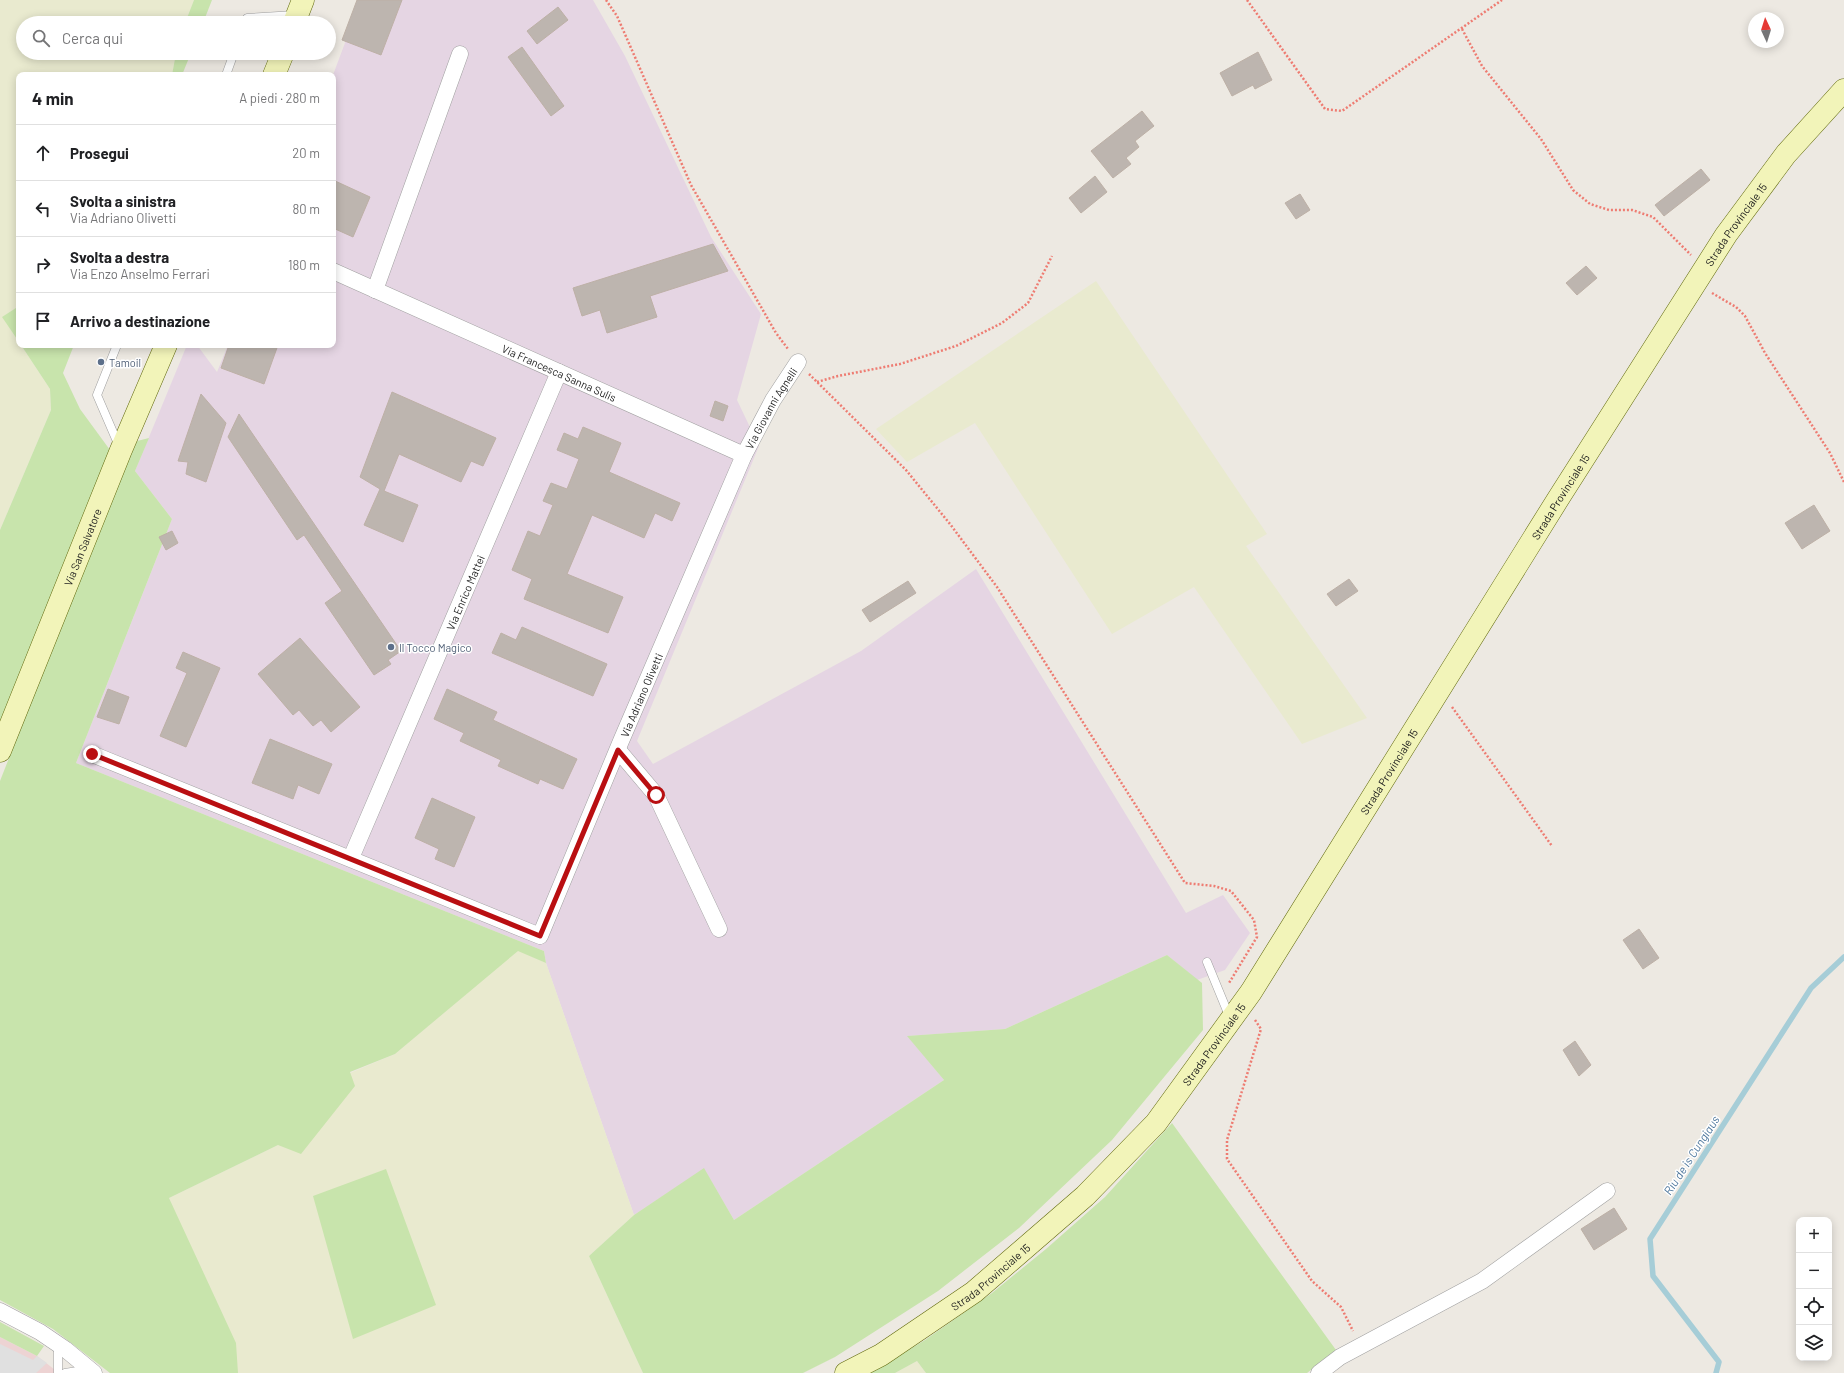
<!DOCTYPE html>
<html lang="it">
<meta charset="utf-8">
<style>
:root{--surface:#fff;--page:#f2f2f2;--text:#202124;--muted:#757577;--line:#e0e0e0}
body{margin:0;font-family:Barlow,sans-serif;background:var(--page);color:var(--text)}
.controls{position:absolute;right:12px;bottom:12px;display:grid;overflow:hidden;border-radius:8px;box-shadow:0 2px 10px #0003}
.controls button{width:36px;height:36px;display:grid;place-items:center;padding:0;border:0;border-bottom:1px solid var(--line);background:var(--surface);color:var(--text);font:20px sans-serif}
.compass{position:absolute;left:1748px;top:12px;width:36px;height:36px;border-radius:50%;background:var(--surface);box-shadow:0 2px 10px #0003;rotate:356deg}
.stop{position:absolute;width:12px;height:12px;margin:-9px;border:3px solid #b90f12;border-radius:50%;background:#fff}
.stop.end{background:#b90f12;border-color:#fff;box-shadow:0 1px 4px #0008}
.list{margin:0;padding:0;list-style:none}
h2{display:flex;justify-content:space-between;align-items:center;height:52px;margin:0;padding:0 16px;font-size:17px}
h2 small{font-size:13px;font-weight:400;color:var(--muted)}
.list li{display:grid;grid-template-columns:26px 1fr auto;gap:12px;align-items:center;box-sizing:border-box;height:56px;padding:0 16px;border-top:1px solid var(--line)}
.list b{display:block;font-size:15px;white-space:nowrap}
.list p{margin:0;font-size:13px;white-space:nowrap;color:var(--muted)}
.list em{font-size:13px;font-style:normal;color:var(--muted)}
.icon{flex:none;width:22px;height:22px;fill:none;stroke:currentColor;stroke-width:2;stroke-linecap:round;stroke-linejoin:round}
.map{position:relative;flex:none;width:1844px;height:1373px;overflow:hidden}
.search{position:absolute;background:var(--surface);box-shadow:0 2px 10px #0003;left:16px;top:16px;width:320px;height:44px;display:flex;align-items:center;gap:10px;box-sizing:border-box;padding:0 14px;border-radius:22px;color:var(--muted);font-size:15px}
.panel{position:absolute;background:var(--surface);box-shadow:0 2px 10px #0003;left:16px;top:72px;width:320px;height:276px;border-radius:8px}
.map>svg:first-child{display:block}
.commercial{fill:#edd3d3}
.industrial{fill:#e5d5e3}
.farmland{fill:#e9eacf}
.grass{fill:#c8e4ac}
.parking{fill:#e0e0e0}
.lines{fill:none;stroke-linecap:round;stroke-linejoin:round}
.stream{stroke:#a6cdd7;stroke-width:5.5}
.building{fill:#bdb5af;stroke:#bdb0a6}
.lane-casing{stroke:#a0a0a0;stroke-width:9}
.street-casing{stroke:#a0a0a0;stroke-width:17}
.secondary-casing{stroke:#61690d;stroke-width:23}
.path{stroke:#ee7c72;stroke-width:2.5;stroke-dasharray:2 2;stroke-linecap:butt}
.lane{stroke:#fff;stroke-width:8}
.street{stroke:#fff;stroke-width:16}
.secondary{stroke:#f2f4b9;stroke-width:22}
.route{stroke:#b90f12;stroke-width:5}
.service-dot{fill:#5c6f8a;stroke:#fff;stroke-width:1.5}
.labels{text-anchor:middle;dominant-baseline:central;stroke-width:3;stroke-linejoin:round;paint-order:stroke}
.street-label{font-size:11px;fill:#1c1c1c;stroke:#fff}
.service-label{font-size:11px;fill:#4e5e75;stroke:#fff;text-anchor:start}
.water-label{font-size:12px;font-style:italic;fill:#4e779d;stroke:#fff}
</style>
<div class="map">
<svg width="1844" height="1373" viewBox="0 0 1844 1373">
<rect width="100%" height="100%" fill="#ede9e2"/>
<path class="commercial" d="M 0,1337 L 37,1356 L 59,1373 L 0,1373 Z"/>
<path class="industrial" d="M 361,0 L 593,0 L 625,56 L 711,237 L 761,314 L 737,400 L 759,446 L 637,741 L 653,764 L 861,651 L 976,569 L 1186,913 L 1223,895 L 1250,933 L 1225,970 L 1197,980 L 1167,955 L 1005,1029 L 908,1036 L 944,1080 L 734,1220 L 704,1169 L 634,1215 L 546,963 L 544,951 L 76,763 L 172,519 L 135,471 L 187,345 L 197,345 L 217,372 L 228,345 L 333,345 L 333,75 Z"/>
<path class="farmland" d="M 0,0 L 194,0 L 185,23 L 23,23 L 23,53 L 176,53 L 172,75 L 19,75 L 19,306 L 3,317 L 19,342 L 19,345 L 21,345 L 50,389 L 51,410 L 0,530 Z
M 1096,281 L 1267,534 L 1246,546 L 1367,718 L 1302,744 L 1194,587 L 1112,634 L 975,423 L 907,462 L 876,429 Z
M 518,950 L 546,963 L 634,1215 L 589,1256 L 643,1373 L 238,1373 L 169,1198 L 278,1145 L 350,1073 L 395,1054 Z
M 917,1361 L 926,1373 L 895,1373 Z"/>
<path class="grass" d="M 194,0 L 212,0 L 203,23 L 185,23 Z
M 176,53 L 191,53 L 182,75 L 172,75 Z
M 19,306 L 19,342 L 2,317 Z
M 21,345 L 74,345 L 63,373 L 80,409 L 110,450 L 0,722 L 0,530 L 51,410 L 50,389 Z
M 149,438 L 135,471 L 172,519 L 76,763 L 544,951 L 546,963 L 518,951 L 395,1054 L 350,1072 L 355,1086 L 301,1154 L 278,1145 L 169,1198 L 236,1343 L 238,1373 L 110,1373 L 53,1329 L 0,1300 L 0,781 L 99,529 L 137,441 Z
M 1167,955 L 1202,983 L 1203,1030 L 1112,1140 L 1019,1228 L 938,1291 L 835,1357 L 803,1373 L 643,1373 L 589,1256 L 634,1215 L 704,1168 L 734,1220 L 944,1080 L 907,1036 L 1005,1029 Z
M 1172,1123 L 1336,1350 L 1307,1373 L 926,1373 L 917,1361 L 895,1373 L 870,1373 L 925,1340 L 992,1293 L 1046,1249 L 1105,1197 Z
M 386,1169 L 436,1305 L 353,1339 L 313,1196 Z
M 0,1322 L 44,1346 L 37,1356 L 0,1337 Z"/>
<path class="parking" d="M 0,1344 L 33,1360 L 37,1356 L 47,1363 L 36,1373 L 0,1373 Z"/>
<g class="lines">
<path class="stream" d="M 1716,1373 L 1719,1362 L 1653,1276 L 1650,1239 L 1811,988 L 1844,957"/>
</g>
<path class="building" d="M 357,0 L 402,0 L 381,55 L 342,40 Z
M 558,7 L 568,20 L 537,44 L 527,31 Z
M 522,47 L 564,106 L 551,116 L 508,57 Z
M 1258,52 L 1272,80 L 1255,89 L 1253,85 L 1232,96 L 1220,73 Z
M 1142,111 L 1154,126 L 1135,141 L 1139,147 L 1126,158 L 1131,164 L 1113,178 L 1091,151 Z
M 1701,169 L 1710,180 L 1664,216 L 1655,205 Z
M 1095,176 L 1107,192 L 1081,213 L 1069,198 Z
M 333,180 L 370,197 L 353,237 L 333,228 Z
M 1300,194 L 1310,210 L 1296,219 L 1285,203 Z
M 713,244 L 728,271 L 650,296 L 657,317 L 607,333 L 600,310 L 582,316 L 573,288 Z
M 1586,266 L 1597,278 L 1577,295 L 1566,283 Z
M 229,345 L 278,345 L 264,384 L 221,368 Z
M 392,392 L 496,438 L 483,466 L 471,461 L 461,482 L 399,454 L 384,491 L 418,505 L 403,542 L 364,525 L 380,489 L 360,477 Z
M 201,394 L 226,423 L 206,482 L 186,474 L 188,462 L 178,461 Z
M 715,401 L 728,406 L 723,421 L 710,416 Z
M 239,414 L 401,651 L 388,660 L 391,664 L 374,675 L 325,603 L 342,591 L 304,535 L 297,540 L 228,437 Z
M 583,427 L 621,443 L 609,472 L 680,503 L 672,521 L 655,513 L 644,538 L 592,515 L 567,574 L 623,597 L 608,633 L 524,599 L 532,579 L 512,570 L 528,531 L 540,536 L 553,505 L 543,501 L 551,483 L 567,489 L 579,459 L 557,450 L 564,433 L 578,439 Z
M 1814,505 L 1830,531 L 1802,549 L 1785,523 Z
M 172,531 L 178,543 L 166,550 L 159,537 Z
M 1349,579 L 1358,591 L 1336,606 L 1327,594 Z
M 908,581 L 916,593 L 870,622 L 862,610 Z
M 522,627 L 607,664 L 593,696 L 492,653 L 501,633 L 516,640 Z
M 300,638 L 360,707 L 331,732 L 321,720 L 313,726 L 299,710 L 293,715 L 258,674 Z
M 183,652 L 220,668 L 186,747 L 160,736 L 187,673 L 176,668 Z
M 108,689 L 129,697 L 119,724 L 97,717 Z
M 447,689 L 497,712 L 493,720 L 577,759 L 563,789 L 540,779 L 538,784 L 498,766 L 501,760 L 460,741 L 464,733 L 434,719 Z
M 270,739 L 332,764 L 319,794 L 298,785 L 293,799 L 252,783 Z
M 432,798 L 475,817 L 454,867 L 435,859 L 439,849 L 415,838 Z
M 1639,929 L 1659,958 L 1643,969 L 1623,940 Z
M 1575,1041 L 1591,1065 L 1579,1076 L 1563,1050 Z
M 1614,1208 L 1627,1229 L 1594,1250 L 1581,1229 Z"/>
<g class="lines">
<g class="lane-casing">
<path id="lane" d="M 245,23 L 247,18 L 295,15
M 226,75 L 234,53
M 117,345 L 97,395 L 119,446
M 1207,962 L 1230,1018
M 58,1345 L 58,1373
M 65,1373 L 90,1369"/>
</g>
<g class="street-casing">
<g id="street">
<path id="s1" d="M 333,271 L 744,455"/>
<path d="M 375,290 L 460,54"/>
<path d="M 618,750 L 656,795 L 719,929"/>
<path id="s2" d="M 92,754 L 540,936 L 621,741 L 744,455 L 773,400 L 798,362"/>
<path id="s3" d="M 351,858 L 559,372"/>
<path d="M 0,1311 L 40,1332 L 65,1349 L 94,1373"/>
<path d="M 1319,1373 L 1340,1357 L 1482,1281 L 1607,1191"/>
</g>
</g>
<g class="secondary-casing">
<g id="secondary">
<path d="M 294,23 L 303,0"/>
<path d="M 274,75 L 283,53"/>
<path id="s4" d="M 0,751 L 121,450 L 166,345"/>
<path id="s5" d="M 846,1373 L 881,1355 L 974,1292 L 1085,1196 L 1156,1123 L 1251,992 L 1558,499 L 1726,235 L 1786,154 L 1844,90"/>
</g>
</g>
<path class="path" d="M 606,0 L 617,16 L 691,185 L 776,333 L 788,349
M 1247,0 L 1325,109 L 1342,111 L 1502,0
M 1462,29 L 1482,66 L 1541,139 L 1573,190 L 1590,204 L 1609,210 L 1632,210 L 1653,217 L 1691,255
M 1712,293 L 1736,307 L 1745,316 L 1765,353 L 1830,453 L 1844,482
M 809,374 L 906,470 L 950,524 L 997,587 L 1185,883 L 1214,886 L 1231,891 L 1254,920 L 1257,937 L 1229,983
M 817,382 L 838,376 L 900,364 L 956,346 L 1002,323 L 1028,303 L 1052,256
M 1452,707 L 1552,846
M 1255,1020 L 1261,1029 L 1227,1140 L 1227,1159 L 1312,1281 L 1341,1307 L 1353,1331"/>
<use href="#lane" class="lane"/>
<use href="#street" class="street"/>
<use href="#secondary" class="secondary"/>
</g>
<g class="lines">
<path class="route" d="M 92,754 L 540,936 L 618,750 L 656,795"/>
</g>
<g class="service-dot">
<circle cx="101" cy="362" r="4"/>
<circle cx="391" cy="647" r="4"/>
</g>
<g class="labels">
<g class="street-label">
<text stroke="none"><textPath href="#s5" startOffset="1470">Strada Provinciale 15</textPath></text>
<text stroke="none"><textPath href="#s1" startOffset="248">Via Francesca Sanna Sulis</textPath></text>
<text stroke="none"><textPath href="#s2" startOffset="1060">Via Giovanni Agnelli</textPath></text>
<text stroke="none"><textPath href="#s5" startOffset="1146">Strada Provinciale 15</textPath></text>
<text stroke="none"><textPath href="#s4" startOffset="220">Via San Salvatore</textPath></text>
<text stroke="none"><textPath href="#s3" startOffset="289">Via Enrico Mattei</textPath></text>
<text stroke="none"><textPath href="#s2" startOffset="745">Via Adriano Olivetti</textPath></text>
<text stroke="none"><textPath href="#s5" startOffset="822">Strada Provinciale 15</textPath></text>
<text stroke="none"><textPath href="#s5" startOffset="498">Strada Provinciale 15</textPath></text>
<text stroke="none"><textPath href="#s5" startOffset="174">Strada Provinciale 15</textPath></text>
</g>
<g class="service-label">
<text x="109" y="362">Tamoil</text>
<text x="399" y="647">Il Tocco Magico</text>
</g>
<g class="water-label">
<text transform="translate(1691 1155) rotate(-57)">Riu de is Cungiaus</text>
</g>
</g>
</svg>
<div class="controls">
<button>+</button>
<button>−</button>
<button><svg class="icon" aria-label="locate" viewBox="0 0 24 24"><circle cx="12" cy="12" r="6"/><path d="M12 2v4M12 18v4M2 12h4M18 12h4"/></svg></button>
<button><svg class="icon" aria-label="layers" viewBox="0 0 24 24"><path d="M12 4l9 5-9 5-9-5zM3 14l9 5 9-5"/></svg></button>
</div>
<svg class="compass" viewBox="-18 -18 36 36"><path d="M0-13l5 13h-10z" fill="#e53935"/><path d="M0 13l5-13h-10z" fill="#757577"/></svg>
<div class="stop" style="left:656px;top:795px"></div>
<div class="stop end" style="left:92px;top:754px"></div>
<div class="search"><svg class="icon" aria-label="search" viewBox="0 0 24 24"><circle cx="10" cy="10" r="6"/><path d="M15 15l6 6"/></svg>Cerca qui</div>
<section class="panel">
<h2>4 min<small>A piedi · 280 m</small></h2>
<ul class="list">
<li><svg class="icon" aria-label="ahead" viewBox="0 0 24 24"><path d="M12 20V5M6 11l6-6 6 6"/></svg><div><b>Prosegui</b></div><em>20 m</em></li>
<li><svg class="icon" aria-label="left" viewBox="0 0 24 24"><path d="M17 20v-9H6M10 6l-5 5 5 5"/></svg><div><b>Svolta a sinistra</b><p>Via Adriano Olivetti</p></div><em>80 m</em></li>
<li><svg class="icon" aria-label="right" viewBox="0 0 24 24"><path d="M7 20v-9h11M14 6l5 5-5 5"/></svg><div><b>Svolta a destra</b><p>Via Enzo Anselmo Ferrari</p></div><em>180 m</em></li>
<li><svg class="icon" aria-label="arrive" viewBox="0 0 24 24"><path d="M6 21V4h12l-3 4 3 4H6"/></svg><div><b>Arrivo a destinazione</b></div></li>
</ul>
</section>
</div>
